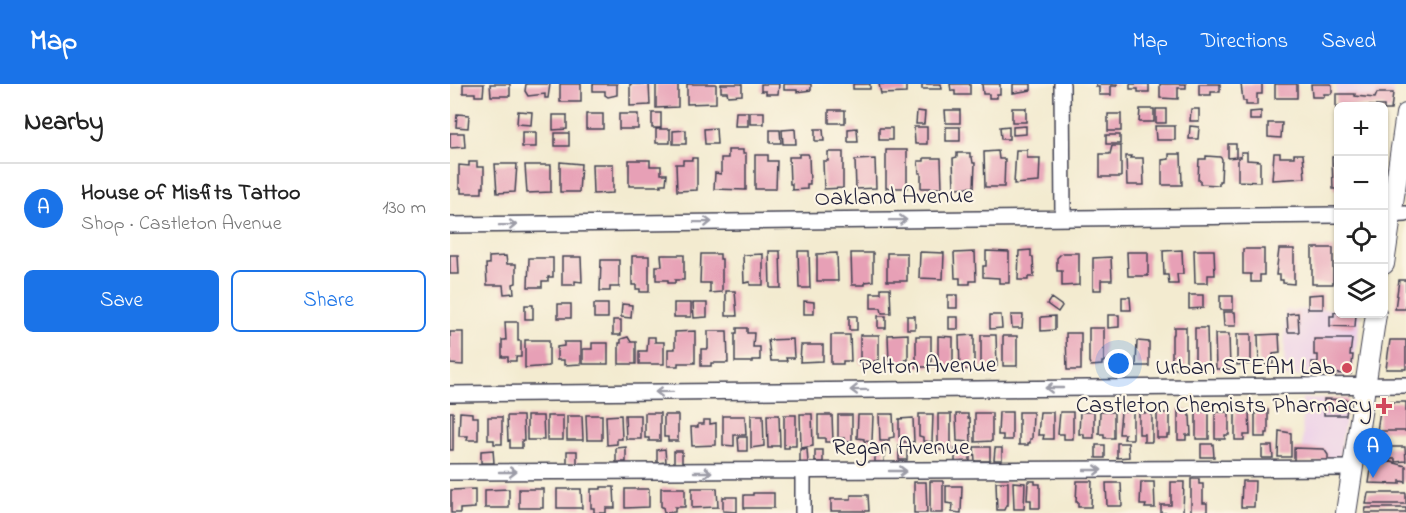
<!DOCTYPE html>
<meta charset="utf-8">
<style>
:root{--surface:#fff;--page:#f6f6f6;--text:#222;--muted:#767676;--line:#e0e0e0;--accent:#1a73e8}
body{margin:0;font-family:"Indie Flower",sans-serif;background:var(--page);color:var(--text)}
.controls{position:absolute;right:18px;top:18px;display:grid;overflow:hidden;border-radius:9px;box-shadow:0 2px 4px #0004}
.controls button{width:54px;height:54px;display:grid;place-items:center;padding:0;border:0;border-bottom:2px solid var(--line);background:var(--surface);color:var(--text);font:30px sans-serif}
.you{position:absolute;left:669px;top:280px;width:21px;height:21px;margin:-15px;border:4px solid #fff;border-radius:50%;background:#1a73e8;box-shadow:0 0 0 9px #1a73e833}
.badge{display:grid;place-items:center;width:39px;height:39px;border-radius:50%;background:var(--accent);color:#fff;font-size:20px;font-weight:700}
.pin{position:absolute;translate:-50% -50px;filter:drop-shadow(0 2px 3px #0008)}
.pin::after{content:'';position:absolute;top:32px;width:21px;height:18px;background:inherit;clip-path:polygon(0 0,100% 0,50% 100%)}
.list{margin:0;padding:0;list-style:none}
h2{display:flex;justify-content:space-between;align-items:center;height:78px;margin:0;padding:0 24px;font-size:26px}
h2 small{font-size:20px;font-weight:400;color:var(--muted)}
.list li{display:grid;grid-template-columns:39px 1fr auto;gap:18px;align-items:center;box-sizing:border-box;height:90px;padding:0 24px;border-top:2px solid var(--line)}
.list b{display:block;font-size:22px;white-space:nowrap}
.list p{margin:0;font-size:20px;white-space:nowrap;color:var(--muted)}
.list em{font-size:20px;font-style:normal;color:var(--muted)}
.actions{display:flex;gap:12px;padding:18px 24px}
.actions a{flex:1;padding:14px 0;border:2px solid var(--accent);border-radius:9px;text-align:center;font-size:21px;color:var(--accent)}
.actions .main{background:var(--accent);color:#fff}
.icon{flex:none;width:33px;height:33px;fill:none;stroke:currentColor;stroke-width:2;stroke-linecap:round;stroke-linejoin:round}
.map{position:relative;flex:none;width:956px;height:429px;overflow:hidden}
header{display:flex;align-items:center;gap:36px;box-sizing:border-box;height:84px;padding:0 30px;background:var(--accent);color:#fff}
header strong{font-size:28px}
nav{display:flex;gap:33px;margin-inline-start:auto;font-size:21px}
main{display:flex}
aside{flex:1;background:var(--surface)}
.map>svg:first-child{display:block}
.built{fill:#edd0e8}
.building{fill:#e7a0b6}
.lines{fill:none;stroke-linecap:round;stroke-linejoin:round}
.minor-casing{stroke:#414051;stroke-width:18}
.tertiary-casing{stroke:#414051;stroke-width:22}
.minor{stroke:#fff;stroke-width:15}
.tertiary{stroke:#fff;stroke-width:20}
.oneway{stroke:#9c9ca7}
.poi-dot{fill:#d1495b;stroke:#fcf5e5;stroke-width:2}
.labels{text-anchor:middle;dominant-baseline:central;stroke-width:4.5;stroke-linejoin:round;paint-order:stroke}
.street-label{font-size:24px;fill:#22223b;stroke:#fcf5e5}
.poi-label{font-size:24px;fill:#22223b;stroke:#fcf5e5;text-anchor:end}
</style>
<header>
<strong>Map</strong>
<nav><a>Map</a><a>Directions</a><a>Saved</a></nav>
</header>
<main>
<aside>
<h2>Nearby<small></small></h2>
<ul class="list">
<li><span class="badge">A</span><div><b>House of Misfits Tattoo</b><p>Shop · Castleton Avenue</p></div><em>130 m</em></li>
</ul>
<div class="actions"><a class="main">Save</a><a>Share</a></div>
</aside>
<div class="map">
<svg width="956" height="429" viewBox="0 0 956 429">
<rect width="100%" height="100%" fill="#fcf5e5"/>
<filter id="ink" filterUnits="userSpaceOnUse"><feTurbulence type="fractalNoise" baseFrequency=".0167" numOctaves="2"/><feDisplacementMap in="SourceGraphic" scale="12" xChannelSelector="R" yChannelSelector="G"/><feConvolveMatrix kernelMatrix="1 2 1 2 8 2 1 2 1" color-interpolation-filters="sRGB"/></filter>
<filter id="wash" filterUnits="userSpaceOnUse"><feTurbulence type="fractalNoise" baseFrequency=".008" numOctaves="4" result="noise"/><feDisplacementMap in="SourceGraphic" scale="24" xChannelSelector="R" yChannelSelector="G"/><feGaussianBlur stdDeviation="1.35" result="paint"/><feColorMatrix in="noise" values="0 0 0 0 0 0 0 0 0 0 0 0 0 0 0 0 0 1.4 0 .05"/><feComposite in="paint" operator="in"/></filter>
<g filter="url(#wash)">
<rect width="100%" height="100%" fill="#f3ebd0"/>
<path class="built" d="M 886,0 L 944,0 L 941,27 L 934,27 L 934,22 L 888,22 L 888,27 L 886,27 Z
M 888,225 L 888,230 L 911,230 L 902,291 L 834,293 L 835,226 Z
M 852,314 L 898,315 L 889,376 L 887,378 L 853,378 Z"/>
<g id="blocks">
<path class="building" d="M 13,0 L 34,0 L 33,12 L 25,12 L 25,9 L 13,9 Z
M 40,0 L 60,0 L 60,12 L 41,12 Z
M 76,0 L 100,0 L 98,14 L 95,14 L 95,10 L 78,12 L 75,7 Z
M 110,0 L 131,0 L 131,18 L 110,18 Z
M 143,0 L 167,0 L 167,11 L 158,13 L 155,11 L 155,7 L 143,7 Z
M 180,0 L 199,0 L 200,21 L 180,22 Z
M 206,0 L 228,0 L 228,23 L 206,24 Z
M 237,0 L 266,0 L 266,19 L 237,20 Z
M 271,0 L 292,0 L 292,11 L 278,12 L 277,8 L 271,8 Z
M 311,0 L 329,0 L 328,10 L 316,10 L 316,7 L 311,7 Z
M 334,0 L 361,0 L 361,6 L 347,8 L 347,6 L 334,6 Z
M 403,0 L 420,0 L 420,5 L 403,5 Z
M 429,0 L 456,0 L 456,9 L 431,10 Z
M 472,0 L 491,0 L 492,5 L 472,5 Z
M 500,0 L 520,0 L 520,11 L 505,11 L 505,7 L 501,7 Z
M 532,0 L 550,0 L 550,10 L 547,10 L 547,14 L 539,14 L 539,10 L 533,10 Z
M 563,0 L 581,0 L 581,6 L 563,9 Z
M 646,0 L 667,0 L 667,2 L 661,2 L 661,11 L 649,11 L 649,3 L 646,3 Z
M 680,0 L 699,0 L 699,8 L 688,8 L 688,5 L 680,5 Z
M 710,0 L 736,0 L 736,4 L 728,4 L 728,15 L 710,14 Z
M 749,0 L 770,0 L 770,8 L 761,8 L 761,11 L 749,11 Z
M 791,0 L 812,0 L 812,10 L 807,10 L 807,21 L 796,21 L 796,17 L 793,17 Z
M 825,0 L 847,0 L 847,14 L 825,14 Z
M 861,0 L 880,0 L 882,1 L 882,8 L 881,10 L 874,10 L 874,13 L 862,13 Z
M 927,9 L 943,9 L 941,26 L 934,26 L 934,22 L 888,22 L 888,27 L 886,27 L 886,10 L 905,10 L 905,12 L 925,14 Z
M 562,24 L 576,24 L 576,38 L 562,38 Z
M 690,25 L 704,25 L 704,38 L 689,38 Z
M 706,25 L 716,25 L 716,39 L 706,39 Z
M 741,25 L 749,25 L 749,37 L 740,37 Z
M 379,26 L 395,26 L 395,39 L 379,39 Z
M 495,26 L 510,26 L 510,39 L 496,39 Z
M 68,27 L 82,28 L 81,41 L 67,40 Z
M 467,27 L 475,28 L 474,40 L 466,40 Z
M 811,27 L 811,36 L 800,36 L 800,28 Z
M 286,28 L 298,28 L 298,42 L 285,42 Z
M 300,28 L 314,28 L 314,40 L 300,40 Z
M 202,29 L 211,29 L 211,44 L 202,44 Z
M 7,30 L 19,31 L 18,44 L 6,43 Z
M 136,30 L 153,30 L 153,45 L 136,45 Z
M 169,30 L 188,30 L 188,45 L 169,45 Z
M 658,30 L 671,30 L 671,47 L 658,47 Z
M 103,31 L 117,31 L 117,45 L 103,46 Z
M 818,39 L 832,39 L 831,54 L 818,53 Z
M 559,42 L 559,55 L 551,55 L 550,43 Z
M 576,42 L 576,50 L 563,51 L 563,43 Z
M 705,42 L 725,42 L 725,56 L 706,56 Z
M 740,42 L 749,43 L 748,55 L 739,55 Z
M 464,43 L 477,43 L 477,60 L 465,60 Z
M 496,43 L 510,43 L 510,57 L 496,57 Z
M 266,44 L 267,60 L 255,60 L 254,45 Z
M 407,44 L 408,58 L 398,58 L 398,45 Z
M 429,44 L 442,44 L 442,56 L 429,56 Z
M 206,45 L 220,45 L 220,59 L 206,59 Z
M 345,45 L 346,60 L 333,60 L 332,46 Z
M 365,45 L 373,45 L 374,57 L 365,57 Z
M 236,46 L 236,60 L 223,60 L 223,47 Z
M 320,46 L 330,46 L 331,59 L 320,59 Z
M 72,48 L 86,48 L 86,63 L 72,63 Z
M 0,49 L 14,49 L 15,63 L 0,64 Z
M 105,49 L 119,49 L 119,62 L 105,62 Z
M 656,51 L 670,51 L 670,60 L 656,60 Z
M 778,60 L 786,60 L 786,73 L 778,74 Z
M 662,62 L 671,62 L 671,93 L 650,93 L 650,70 L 660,70 Z
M 278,66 L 293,66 L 293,69 L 296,69 L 296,106 L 264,105 L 265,89 L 271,90 L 271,74 L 278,74 Z
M 436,66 L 457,66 L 457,104 L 436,104 Z
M 566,66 L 577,66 L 577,74 L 590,74 L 589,98 L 564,100 Z
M 548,67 L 549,75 L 555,75 L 554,103 L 535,103 L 534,68 Z
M 378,68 L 393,68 L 393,104 L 374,105 L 373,77 L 378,77 Z
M 791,68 L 797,68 L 797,76 L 810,77 L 810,98 L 788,97 L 788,73 L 791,73 Z
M 507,69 L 520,69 L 520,73 L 522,73 L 523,79 L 525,79 L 524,103 L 504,104 L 503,74 L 507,73 Z
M 824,69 L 830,69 L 830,73 L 844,73 L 844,70 L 853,70 L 855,94 L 822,96 Z
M 349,70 L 358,70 L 359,72 L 360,100 L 357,100 L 357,105 L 342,106 L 342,100 L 340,100 L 339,73 L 349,73 Z
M 719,70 L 731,70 L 732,101 L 712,101 L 712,76 L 719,75 Z
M 305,71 L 318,71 L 318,77 L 327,77 L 326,105 L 305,105 Z
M 676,72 L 681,72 L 680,74 L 693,74 L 694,101 L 677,101 Z
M 756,72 L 770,73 L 772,75 L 771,97 L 769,97 L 769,101 L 750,100 L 750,96 L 748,96 L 749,75 L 756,75 Z
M 882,73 L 888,73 L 888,105 L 883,105 Z
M 242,74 L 247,74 L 247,106 L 227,107 L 226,80 L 233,80 L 233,76 L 242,76 Z
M 474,74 L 491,74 L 492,104 L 471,104 L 471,89 L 469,89 L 468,77 L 474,77 Z
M 425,75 L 426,104 L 406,105 L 405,76 Z
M 179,76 L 200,76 L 200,82 L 211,82 L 211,90 L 217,90 L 216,100 L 211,100 L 211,102 L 179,102 Z
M 19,78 L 27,78 L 27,83 L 34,83 L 34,103 L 32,103 L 32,109 L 11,109 L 11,104 L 9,104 L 9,81 L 19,82 Z
M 110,78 L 131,80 L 129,108 L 110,108 Z
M 45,80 L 67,80 L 65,108 L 47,109 Z
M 142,80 L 163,80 L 163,109 L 143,110 Z
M 75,81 L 101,81 L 101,108 L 77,109 Z
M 862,164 L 883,164 L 883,200 L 862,200 Z
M 793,165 L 814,165 L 814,191 L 810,191 L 810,198 L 801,198 L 801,190 L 793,190 Z
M 829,165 L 844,165 L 844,200 L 833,199 L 833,196 L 830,196 L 830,191 L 826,191 Z
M 581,166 L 581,173 L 583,173 L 584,193 L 578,193 L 578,196 L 568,196 L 569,167 Z
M 732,166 L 733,190 L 727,190 L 728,200 L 719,200 L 718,191 L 714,191 L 713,167 Z
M 744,166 L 764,166 L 765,191 L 758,191 L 758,199 L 745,199 Z
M 319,167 L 330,167 L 331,204 L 320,204 Z
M 348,167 L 359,167 L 360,204 L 349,204 Z
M 536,167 L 559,168 L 559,199 L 549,199 L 549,194 L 533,193 L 533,182 L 536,182 Z
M 470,168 L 494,169 L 493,195 L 469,194 Z
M 525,168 L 526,197 L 520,197 L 520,200 L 510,200 L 510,194 L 505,194 L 504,169 Z
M 677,168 L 698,168 L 698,192 L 678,192 Z
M 387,169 L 388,197 L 367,197 L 367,170 Z
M 401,169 L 423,169 L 423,197 L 415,198 L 415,201 L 402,201 Z
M 437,169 L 457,169 L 457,197 L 437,197 Z
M 612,169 L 629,169 L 629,201 L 612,202 L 612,187 L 607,187 L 607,174 Z
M 251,170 L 270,170 L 270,175 L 272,175 L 272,208 L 260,209 L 260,199 L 250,199 Z
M 313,170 L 313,201 L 300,201 L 300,198 L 294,199 L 293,171 Z
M 0,171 L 8,171 L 9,190 L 0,190 Z
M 211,171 L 234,171 L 234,196 L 225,196 L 225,199 L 218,199 L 218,196 L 206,196 L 206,182 L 212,182 Z
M 56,172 L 57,180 L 66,180 L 66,199 L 63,200 L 64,209 L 54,210 L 53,201 L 37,201 L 36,180 L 39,180 L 39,173 Z
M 182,172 L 199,172 L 199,208 L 190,208 L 190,205 L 186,205 L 186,201 L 182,201 Z
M 112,173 L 131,173 L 132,198 L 125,197 L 125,201 L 112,201 Z
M 661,173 L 662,196 L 651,196 L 651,206 L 643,206 L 643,174 Z
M 79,174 L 103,174 L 103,193 L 98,193 L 98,197 L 92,197 L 92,203 L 78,203 Z
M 151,176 L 169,176 L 169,203 L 160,203 L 160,207 L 150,207 Z
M 949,196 L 956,196 L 956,225 L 945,225 Z
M 431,204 L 440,204 L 441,229 L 432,229 L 431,224 L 421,224 L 421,209 L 431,209 Z
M 276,207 L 285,207 L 287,232 L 276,232 Z
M 873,210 L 873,225 L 858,225 L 858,211 Z
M 498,211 L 507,211 L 507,224 L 498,224 Z
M 739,211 L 753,211 L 753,224 L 739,225 Z
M 770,212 L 783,212 L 783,226 L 770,226 Z
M 672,213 L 680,213 L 681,226 L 672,226 Z
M 601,214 L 612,222 L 608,228 L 597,220 Z
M 354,217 L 364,218 L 364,230 L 354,230 Z
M 224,219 L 241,219 L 241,233 L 224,233 Z
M 243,219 L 257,219 L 257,233 L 244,234 Z
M 108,220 L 121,220 L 121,234 L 108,234 Z
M 144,220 L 158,220 L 158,234 L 144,234 Z
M 172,220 L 182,221 L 181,234 L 171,233 Z
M 75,221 L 83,221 L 83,235 L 75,235 Z
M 773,228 L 785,228 L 786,242 L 774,242 Z
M 884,228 L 906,230 L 905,243 L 880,242 L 880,232 L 884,232 Z
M 848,229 L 849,248 L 838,248 L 837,230 Z
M 540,231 L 551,231 L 552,244 L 540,245 Z
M 561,231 L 573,231 L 572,244 L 562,244 Z
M 658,231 L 669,231 L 669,243 L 658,244 Z
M 399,232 L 407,232 L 407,246 L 399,246 Z
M 428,232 L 436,232 L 436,244 L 428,244 Z
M 457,232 L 465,232 L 465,245 L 457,245 Z
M 605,232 L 605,246 L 591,247 L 591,233 Z
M 499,233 L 508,233 L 508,245 L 499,245 Z
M 163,236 L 171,236 L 171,251 L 163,251 Z
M 55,238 L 68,238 L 68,257 L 71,257 L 71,273 L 66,273 L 66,277 L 58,277 L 58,273 L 52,273 L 52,256 L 56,256 Z
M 724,243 L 736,243 L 736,285 L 722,285 L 722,251 L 724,250 Z
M 287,244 L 297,244 L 297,249 L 304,249 L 303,263 L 310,263 L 310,276 L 303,276 L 303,278 L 285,278 L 285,249 L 287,249 Z
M 639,244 L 654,244 L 654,278 L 652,278 L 652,281 L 641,282 L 639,278 Z
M 745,244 L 757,244 L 758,280 L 745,281 Z
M 245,247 L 245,279 L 228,279 L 228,282 L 218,282 L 218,265 L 225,265 L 225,248 Z
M 258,247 L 277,247 L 278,279 L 261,279 L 261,282 L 251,282 L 251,265 L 258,265 Z
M 0,248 L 13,248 L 13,281 L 0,280 Z
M 616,249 L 631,249 L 631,286 L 617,286 Z
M 458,250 L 458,276 L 455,276 L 455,279 L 439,280 L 438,251 Z
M 765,250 L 779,250 L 780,285 L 766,285 Z
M 787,250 L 801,250 L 801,280 L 787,281 Z
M 829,250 L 830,269 L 823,270 L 823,280 L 809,281 L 808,251 Z
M 381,251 L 400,251 L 401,277 L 393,277 L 393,280 L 381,280 Z
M 410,251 L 429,251 L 429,276 L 424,277 L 424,280 L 410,280 Z
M 524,251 L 524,285 L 510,286 L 509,252 Z
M 531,251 L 546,251 L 547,282 L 531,283 Z
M 466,252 L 481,252 L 481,283 L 466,283 Z
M 488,252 L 503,253 L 503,283 L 501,284 L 488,283 Z
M 553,252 L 567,252 L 567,282 L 553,282 Z
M 178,253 L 181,258 L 186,258 L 186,280 L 169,280 L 169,259 L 171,259 L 171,255 Z
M 198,253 L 205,253 L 205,258 L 214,258 L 214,280 L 189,280 L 189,267 L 197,267 Z
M 343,255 L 344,274 L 336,274 L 337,277 L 321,277 L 318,256 Z
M 864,255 L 902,255 L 900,271 L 903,271 L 901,290 L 862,289 L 862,278 L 868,278 L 868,271 L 864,271 Z
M 75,256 L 99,256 L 99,282 L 75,284 Z
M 940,256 L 956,256 L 956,285 L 936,285 Z
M 687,257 L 699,258 L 699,282 L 686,282 Z
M 114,258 L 131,258 L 131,280 L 114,281 L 114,276 L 107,276 L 107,263 L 114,262 Z
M 142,259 L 158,259 L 158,280 L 133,280 L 133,265 L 142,265 Z
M 351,261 L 373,261 L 373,277 L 350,278 Z
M 874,315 L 898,316 L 896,331 L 874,331 Z
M 934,318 L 956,318 L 956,347 L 927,347 L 931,320 Z
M 728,325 L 739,327 L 739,332 L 740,332 L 741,351 L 736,351 L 736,356 L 728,356 Z
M 805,326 L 818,326 L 818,349 L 816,349 L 816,353 L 805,353 Z
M 746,327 L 759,328 L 759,355 L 746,355 Z
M 0,328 L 3,328 L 3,366 L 0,366 Z
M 10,328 L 22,329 L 22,333 L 28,333 L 28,356 L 17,356 L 18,352 L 9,352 Z
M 549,328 L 562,328 L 562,356 L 553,356 L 553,351 L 548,351 Z
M 569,328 L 583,328 L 582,355 L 580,355 L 580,359 L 578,359 L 578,361 L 569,361 Z
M 590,328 L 603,328 L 603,355 L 593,355 L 594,351 L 588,351 Z
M 610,328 L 623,328 L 623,355 L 614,355 L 614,350 L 608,350 Z
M 630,328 L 644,328 L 644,354 L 634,354 L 634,350 L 629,350 Z
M 650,328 L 664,328 L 664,354 L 654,354 L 654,350 L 649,350 Z
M 671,328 L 683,328 L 683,355 L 674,355 L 675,350 L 669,350 Z
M 765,328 L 779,328 L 779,351 L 775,351 L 775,355 L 765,355 Z
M 785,328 L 799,328 L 800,351 L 794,351 L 794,356 L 785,356 Z
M 195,329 L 210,329 L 210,357 L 199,357 L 199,354 L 195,354 Z
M 525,329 L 542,329 L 542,357 L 525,358 Z
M 689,329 L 702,329 L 702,358 L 694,358 L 694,350 L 689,350 Z
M 707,329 L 720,329 L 720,351 L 717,351 L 717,354 L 707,354 Z
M 350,330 L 362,330 L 363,362 L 351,364 Z
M 429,330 L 443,330 L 444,353 L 439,354 L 439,357 L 430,357 Z
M 469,330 L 483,330 L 482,358 L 473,357 L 473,353 L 469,352 Z
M 488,330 L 501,330 L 501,366 L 488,366 Z
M 506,330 L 518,330 L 518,334 L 520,334 L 521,358 L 507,357 Z
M 136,331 L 152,331 L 152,356 L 137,356 Z
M 171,331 L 172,355 L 167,355 L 167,360 L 157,361 L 156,332 Z
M 175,331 L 191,331 L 191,355 L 176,355 Z
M 214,331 L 228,331 L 228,357 L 218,357 L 218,353 L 214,353 Z
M 301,331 L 313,331 L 314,362 L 301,364 Z
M 317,331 L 329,331 L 330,362 L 322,362 L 322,364 L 318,364 Z
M 334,331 L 346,331 L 346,362 L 339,362 L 339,364 L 334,364 Z
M 368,331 L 382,331 L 383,358 L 375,358 L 375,354 L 368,354 Z
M 388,331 L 402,331 L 402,358 L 394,358 L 394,354 L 388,354 Z
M 408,331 L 423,331 L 422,358 L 414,357 L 414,355 L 407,354 Z
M 57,332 L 73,332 L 74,356 L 72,356 L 72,364 L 60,364 L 60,356 L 58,357 Z
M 77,332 L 93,332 L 94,356 L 77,356 Z
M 97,332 L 113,332 L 113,356 L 97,356 Z
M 117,332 L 132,332 L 133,356 L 117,356 Z
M 273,332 L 295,332 L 296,351 L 284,351 L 284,362 L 273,361 Z
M 38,333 L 52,333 L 52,360 L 44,360 L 44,356 L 38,356 Z
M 463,334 L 464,358 L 453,358 L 453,353 L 449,353 L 449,335 Z
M 254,336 L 260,336 L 260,340 L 266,339 L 266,361 L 242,362 L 241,343 L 248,343 L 248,340 L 254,340 Z
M 829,347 L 841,349 L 841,373 L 828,373 Z
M 288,353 L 297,353 L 297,367 L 289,367 Z
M 667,359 L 678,359 L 679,373 L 667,374 Z
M 751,360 L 763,360 L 764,373 L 751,373 Z
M 646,361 L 655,361 L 655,374 L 646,374 Z
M 449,362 L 457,362 L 457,376 L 449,376 Z
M 812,362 L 822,362 L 823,374 L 812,374 Z
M 176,363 L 176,378 L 166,378 L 166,364 Z
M 524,363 L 540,363 L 540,377 L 525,377 Z
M 924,363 L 955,363 L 956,377 L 945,378 L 945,375 L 940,375 L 940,378 L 922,378 Z
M 425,364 L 435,364 L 434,378 L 425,378 Z
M 505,364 L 520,364 L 520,377 L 505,378 Z
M 545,364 L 552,364 L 552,376 L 544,376 Z
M 844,364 L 874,365 L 878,371 L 878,378 L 844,378 Z
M 215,365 L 216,378 L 207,379 L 207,366 Z
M 350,365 L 357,365 L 358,379 L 350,379 Z
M 43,366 L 44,379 L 31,379 L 31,367 Z
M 365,366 L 373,366 L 373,378 L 365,378 Z
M 117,367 L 127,367 L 127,380 L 117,379 Z
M 224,367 L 232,367 L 232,380 L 224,380 Z
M 941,378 L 956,382 L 956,398 L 950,397 L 950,400 L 919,399 L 922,379 Z
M 741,395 L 749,395 L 749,400 L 753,400 L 753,419 L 757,419 L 757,429 L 741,429 Z
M 480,397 L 493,397 L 493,429 L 480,429 Z
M 578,397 L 585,397 L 585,400 L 590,400 L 590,424 L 581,424 L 581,416 L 577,416 Z
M 627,397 L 642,397 L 641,423 L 628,423 L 628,418 L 626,418 Z
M 792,397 L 805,397 L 804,423 L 791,423 Z
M 464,398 L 476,398 L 477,429 L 464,429 Z
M 546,398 L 558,398 L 558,421 L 556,421 L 554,426 L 547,426 Z
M 563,398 L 575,399 L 574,425 L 564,425 Z
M 691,398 L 704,398 L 705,424 L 695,424 L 696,421 L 690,421 Z
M 721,398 L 734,398 L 733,429 L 711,429 L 711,421 L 721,421 Z
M 656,399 L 671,399 L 672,422 L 657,422 Z
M 496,402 L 512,402 L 511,429 L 502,428 L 503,420 L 496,419 Z
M 151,403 L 164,403 L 165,424 L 156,424 L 156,429 L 144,429 L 144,424 L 141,424 L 141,405 L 151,405 Z
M 211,404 L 235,404 L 235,423 L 225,423 L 225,428 L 214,429 L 213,423 L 211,423 Z
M 242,404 L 267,404 L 268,423 L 242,424 Z
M 25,405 L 25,424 L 10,425 L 10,429 L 1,429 L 1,406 Z
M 59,405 L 59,424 L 35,424 L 35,406 Z
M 69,405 L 93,405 L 93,424 L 69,424 Z
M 107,405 L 131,405 L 132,424 L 107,424 Z
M 175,405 L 199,405 L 199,423 L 175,424 Z
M 303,409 L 324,409 L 324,424 L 294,424 L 294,411 L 303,411 Z
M 918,409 L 956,409 L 956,420 L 916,420 Z
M 401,411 L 418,411 L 419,427 L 381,427 L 381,415 L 401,415 Z
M 273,413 L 287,413 L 287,428 L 273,427 Z
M 916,424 L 956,424 L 956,429 L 915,429 Z"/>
</g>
</g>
<g filter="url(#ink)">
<use href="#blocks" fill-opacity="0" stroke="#414051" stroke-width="1.5"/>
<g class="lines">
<g class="minor-casing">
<path id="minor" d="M 612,0 L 613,134
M 934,131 L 956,130
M 0,141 L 888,131
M 0,310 L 956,301
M 0,388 L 903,384
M 353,429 L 353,387"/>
</g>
<g class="tertiary-casing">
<path id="tertiary" d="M 934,180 L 956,30
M 896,429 L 926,230"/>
</g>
<use href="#minor" class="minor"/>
<use href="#tertiary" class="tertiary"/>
</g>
<defs><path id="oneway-shaft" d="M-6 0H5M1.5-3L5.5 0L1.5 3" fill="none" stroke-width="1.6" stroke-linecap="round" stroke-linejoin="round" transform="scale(1.5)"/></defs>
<g class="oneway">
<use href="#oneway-shaft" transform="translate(448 136) rotate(-1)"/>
<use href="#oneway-shaft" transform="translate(253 138) rotate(-1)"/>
<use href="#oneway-shaft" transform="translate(58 141) rotate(-1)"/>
<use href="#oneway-shaft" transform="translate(604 304) rotate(180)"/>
<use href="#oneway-shaft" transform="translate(409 306) rotate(179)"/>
<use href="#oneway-shaft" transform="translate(214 308) rotate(179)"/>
<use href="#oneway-shaft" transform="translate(643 386)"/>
<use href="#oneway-shaft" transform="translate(448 387)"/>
<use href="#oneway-shaft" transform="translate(58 388)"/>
<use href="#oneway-shaft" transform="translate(253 388)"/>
</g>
</g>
<g class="poi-dot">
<circle cx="897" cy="284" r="6"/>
<path d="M931 313h6v6h6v6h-6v6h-6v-6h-6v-6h6z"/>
</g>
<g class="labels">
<g class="street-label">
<text transform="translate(444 114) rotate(-1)">Oakland Avenue</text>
<text transform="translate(478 283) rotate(-1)">Pelton Avenue</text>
<text x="451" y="364">Regan Avenue</text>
</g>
<g class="poi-label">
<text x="885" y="284">Urban STEAM Lab</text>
<text x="922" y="322">Castleton Chemists Pharmacy</text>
</g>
</g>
</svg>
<div class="controls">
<button>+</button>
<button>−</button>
<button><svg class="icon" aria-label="locate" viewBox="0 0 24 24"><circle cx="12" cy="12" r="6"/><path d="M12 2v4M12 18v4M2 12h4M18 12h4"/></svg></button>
<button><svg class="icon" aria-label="layers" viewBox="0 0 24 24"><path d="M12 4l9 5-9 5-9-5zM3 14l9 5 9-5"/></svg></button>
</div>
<div class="you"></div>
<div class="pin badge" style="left:923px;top:394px">A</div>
</div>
</main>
